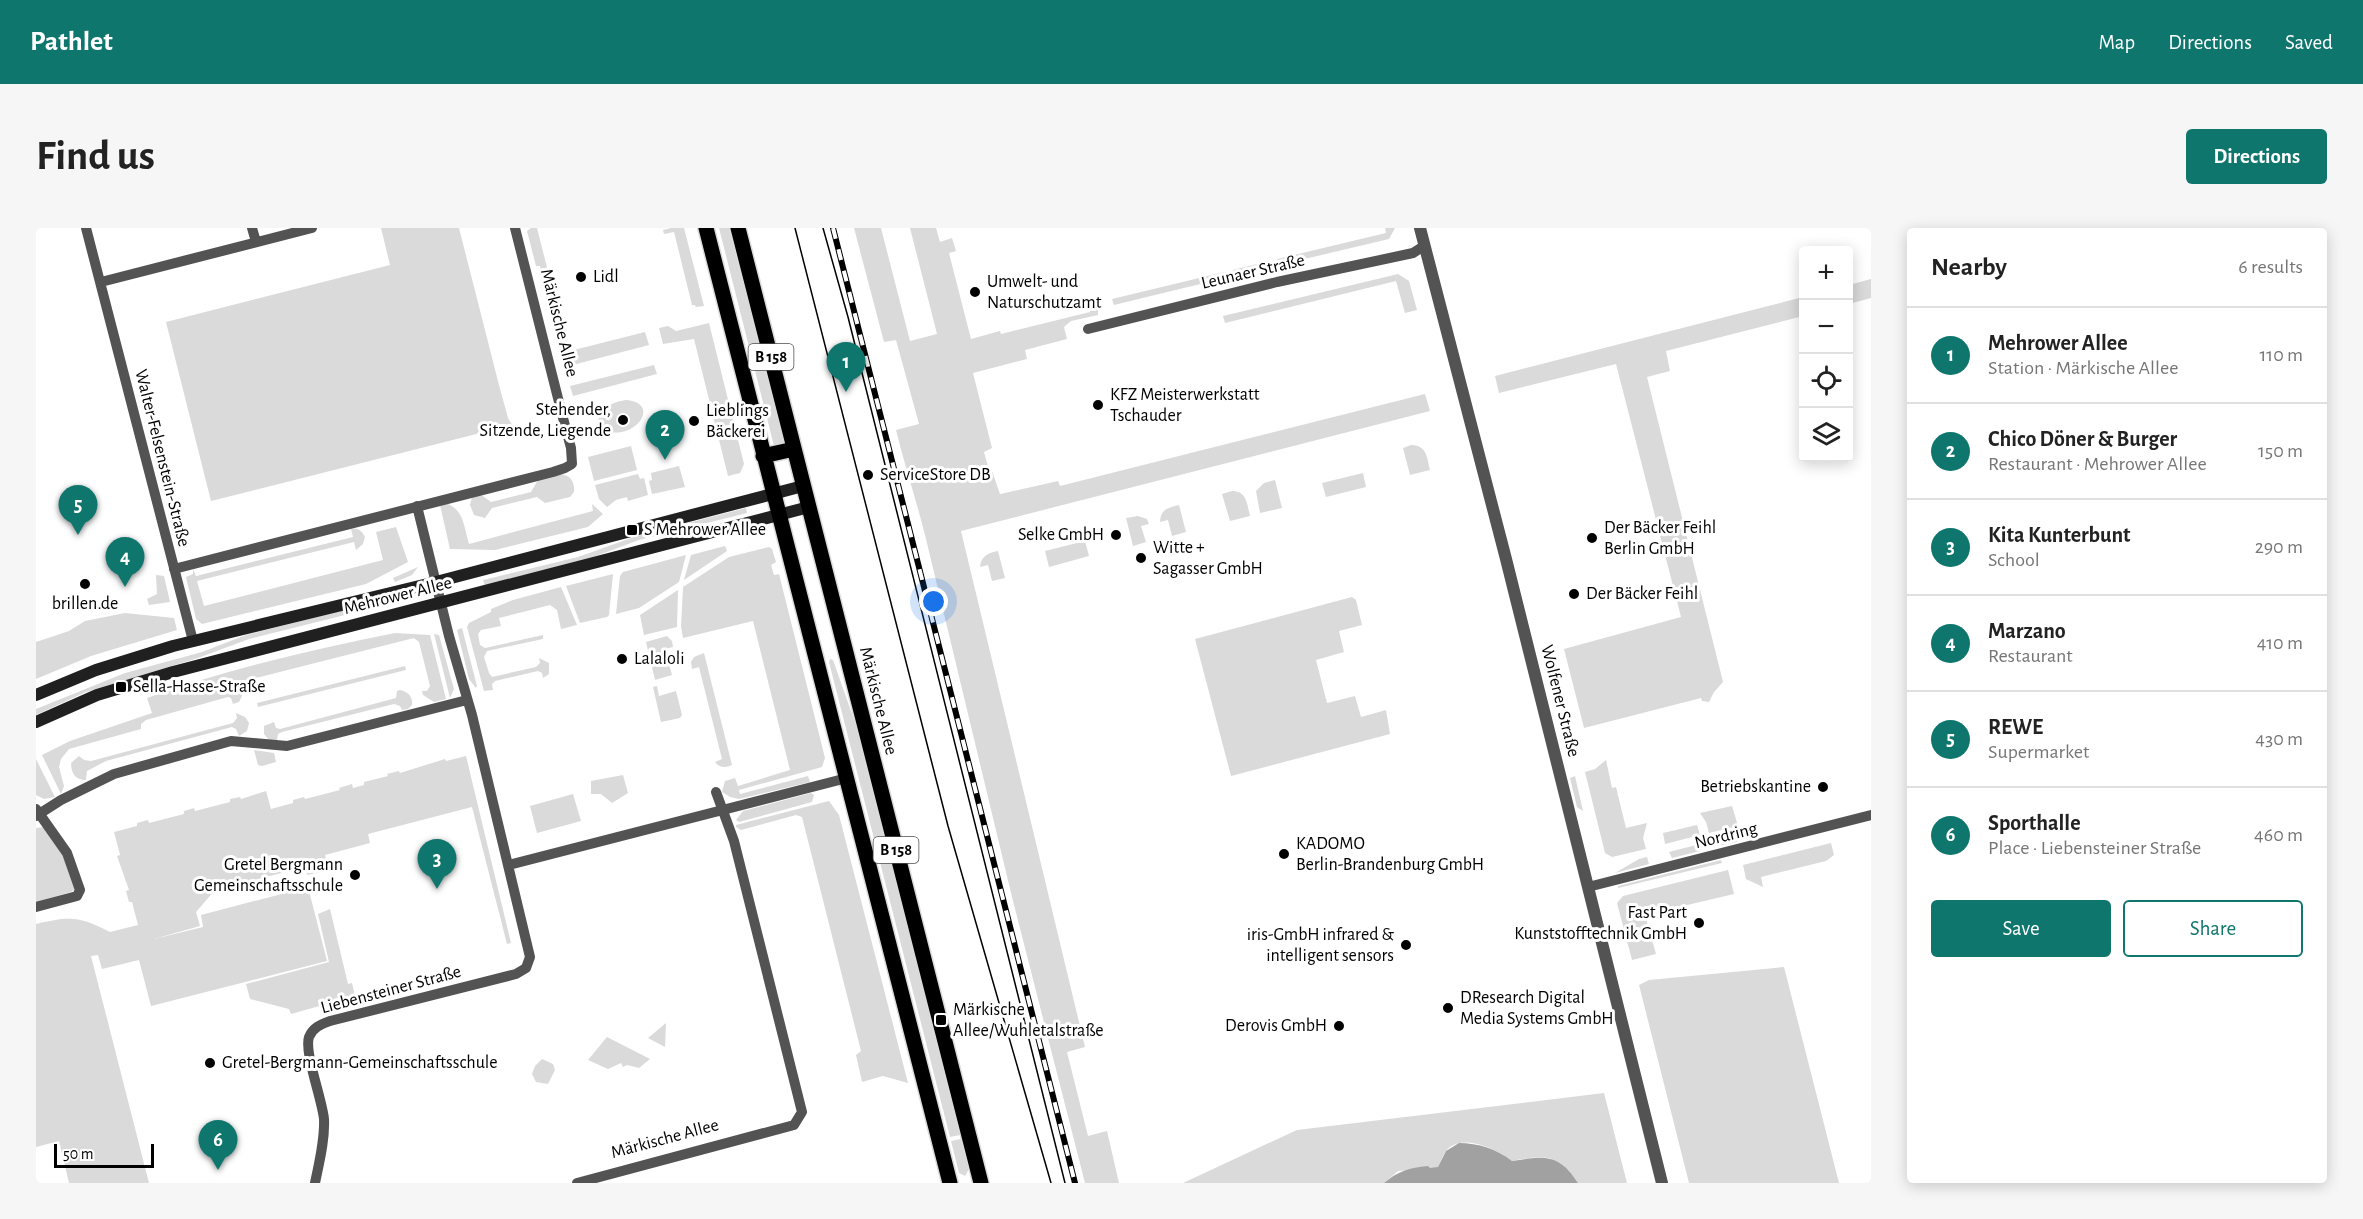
<!DOCTYPE html>
<meta charset="utf-8">
<style>
:root{--surface:#fff;--page:#f6f6f6;--text:#222;--muted:#767676;--line:#e0e0e0;--accent:#0f766e}
body{margin:0;font-family:"Alegreya Sans",sans-serif;background:var(--page);color:var(--text)}
.controls{position:absolute;right:18px;top:18px;display:grid;overflow:hidden;border-radius:6px;box-shadow:0 3px 15px #0003}
.controls button{width:54px;height:54px;display:grid;place-items:center;padding:0;border:0;border-bottom:2px solid var(--line);background:var(--surface);color:var(--text);font:30px sans-serif}
.scale{position:absolute;left:18px;bottom:15px;width:100px;box-sizing:border-box;padding-left:6px;border:3px solid #000;border-top:0;font-size:16px;line-height:21px;white-space:nowrap;color:#000;-webkit-text-stroke:4px #fff;paint-order:stroke}
.you{position:absolute;left:898px;top:374px;width:21px;height:21px;margin:-15px;border:4px solid #fff;border-radius:50%;background:#1a73e8;box-shadow:0 0 0 9px #1a73e833}
.badge{display:grid;place-items:center;width:39px;height:39px;border-radius:50%;background:var(--accent);color:#fff;font-size:20px;font-weight:700}
.pin{position:absolute;translate:-50% -50px;filter:drop-shadow(0 2px 3px #0008)}
.pin::after{content:'';position:absolute;top:32px;width:21px;height:18px;background:inherit;clip-path:polygon(0 0,100% 0,50% 100%)}
.list{margin:0;padding:0;list-style:none}
h2{display:flex;justify-content:space-between;align-items:center;height:78px;margin:0;padding:0 24px;font-size:26px}
h2 small{font-size:20px;font-weight:400;color:var(--muted)}
.list li{display:grid;grid-template-columns:39px 1fr auto;gap:18px;align-items:center;box-sizing:border-box;height:96px;padding:0 24px;border-top:2px solid var(--line)}
.list b{display:block;font-size:22px;white-space:nowrap}
.list p{margin:0;font-size:20px;white-space:nowrap;color:var(--muted)}
.list em{font-size:20px;font-style:normal;color:var(--muted)}
.actions{display:flex;gap:12px;padding:18px 24px}
.actions a{flex:1;padding:14px 0;border:2px solid var(--accent);border-radius:6px;text-align:center;font-size:21px;color:var(--accent)}
.actions .main{background:var(--accent);color:#fff}
.icon{flex:none;width:33px;height:33px;fill:none;stroke:currentColor;stroke-width:2;stroke-linecap:round;stroke-linejoin:round}
.map{position:relative;flex:none;width:1835px;height:955px;overflow:hidden;border-radius:6px}
header{display:flex;align-items:center;gap:36px;box-sizing:border-box;height:84px;padding:0 30px;background:var(--accent);color:#fff}
header strong{font-size:28px}
nav{display:flex;gap:33px;margin-inline-start:auto;font-size:21px}
.intro{display:flex;align-items:center;justify-content:space-between;box-sizing:border-box;height:144px;padding:0 36px}
h1{margin:0;font-size:42px}
.button{padding:15px 27px;border-radius:6px;background:var(--accent);color:#fff;font-size:21px;font-weight:700}
main{display:flex;gap:36px;padding:0 36px}
aside{flex:1;background:var(--surface);border-radius:6px;box-shadow:0 3px 15px #0003}
.map>svg:first-child{display:block}
.green{fill:#dadada}
.water{fill:#a1a1a1}
.lines{fill:none;stroke-linecap:round;stroke-linejoin:round}
.primary-casing{stroke:#dbdbdb;stroke-width:18}
.minor{stroke:#535353;stroke-width:10}
.tertiary{stroke:#535353;stroke-width:12}
.secondary{stroke:#202020;stroke-width:12}
.primary{stroke:#000;stroke-width:15}
.tram{stroke:#000;stroke-width:1.5}
.rail-casing{stroke:#000;stroke-width:6}
.rail{stroke:#fff;stroke-width:4;stroke-dasharray:11;stroke-linecap:butt}
.poi-dot{fill:#000;stroke:#fff;stroke-width:2}
.labels{text-anchor:middle;dominant-baseline:central;stroke-width:6;stroke-linejoin:round;paint-order:stroke}
.shield{fill:#fff;stroke:#4c4c4c;stroke-width:1.5}
.shield-label{font-size:16px;font-weight:bold;fill:#000}
.street-label{font-size:18px;fill:#000;stroke:#fff}
.poi-label{font-size:18px;fill:#000;stroke:#fff;text-anchor:start}
</style>
<header>
<strong>Pathlet</strong>
<nav><a>Map</a><a>Directions</a><a>Saved</a></nav>
</header>
<div class="intro"><h1>Find us</h1><a class="button">Directions</a></div>
<main>
<div class="map">
<svg width="1835" height="955" viewBox="0 0 1835 955">
<rect width="100%" height="100%" fill="#fff"/>
<path class="green" d="M 345,0 L 423,0 L 464,161 L 472,190 L 476,197 L 175,273 L 130,94 L 354,37 Z
M 495,0 L 501,0 L 530,114 L 524,116 L 504,38 L 500,38 L 491,3 Z
M 635,0 L 648,0 L 668,78 L 660,79 L 659,77 L 656,77 L 638,4 L 628,6 L 627,2 Z
M 683,0 L 693,0 L 749,216 L 738,218 Z
M 818,0 L 845,0 L 874,113 L 901,106 L 874,0 L 900,0 L 904,14 L 916,10 L 920,23 L 913,25 L 935,111 L 964,103 L 965,106 L 1054,84 L 1053,77 L 1062,75 L 1062,87 L 1035,93 L 1028,99 L 1031,111 L 989,122 L 991,131 L 937,145 L 956,220 L 948,224 L 953,242 L 956,243 L 964,266 L 1022,253 L 1024,258 L 1389,166 L 1394,183 L 925,303 L 1049,819 L 1031,824 L 1052,908 L 1071,903 L 1083,955 L 1049,955 L 976,669 L 890,311 C 881,274 869,239 860,202 L 883,196 L 860,112 L 848,114 Z
M 1349,0 L 1359,0 L 1353,11 L 1243,37 L 1241,31 L 1350,5 Z
M 1229,34 L 1231,40 L 1198,48 L 1197,42 Z
M 1188,44 L 1189,50 L 1078,77 L 1076,71 Z
M 1362,46 L 1373,53 L 1381,82 L 1369,85 L 1360,53 L 1189,95 L 1187,88 Z
M 1835,51 L 1835,70 L 1813,76 L 1813,57 Z
M 1767,69 L 1767,88 L 1630,123 L 1634,143 L 1611,149 L 1687,454 L 1678,464 L 1673,474 L 1666,473 L 1665,470 L 1548,500 L 1528,421 L 1645,389 L 1580,136 L 1463,165 L 1459,148 Z
M 673,95 L 708,236 L 704,245 L 692,248 L 658,111 L 627,116 L 623,100 L 632,98 L 640,103 Z
M 609,104 L 613,117 L 529,139 L 526,125 Z
M 618,137 L 621,146 L 537,168 L 534,158 Z
M 590,172 C 627,175 598,215 567,202 L 562,194 C 564,180 576,174 590,172 Z
M 1375,217 C 1391,217 1391,230 1394,242 L 1374,247 L 1367,220 Z
M 595,218 L 601,242 L 558,253 L 552,229 Z
M 643,238 L 649,259 L 616,266 L 613,253 L 616,252 L 615,245 Z
M 1327,245 L 1330,259 L 1290,269 L 1286,255 Z
M 524,246 C 534,247 539,253 538,264 L 534,269 L 509,275 L 501,269 L 456,280 L 449,290 L 438,287 L 434,277 L 436,269 L 444,266 L 455,274 L 495,264 L 502,252 Z
M 602,246 L 604,251 L 608,250 L 612,267 L 592,273 L 591,269 L 580,272 L 571,279 L 563,271 L 559,257 Z
M 1239,252 L 1246,280 L 1224,285 L 1220,263 L 1228,255 Z
M 1196,263 C 1211,263 1211,276 1214,288 L 1194,293 L 1186,266 Z
M 408,275 C 428,279 428,300 433,316 L 557,283 L 556,276 L 567,286 L 552,299 L 459,322 L 414,321 L 404,277 Z
M 1143,277 L 1150,304 L 1136,308 L 1132,292 L 1124,294 C 1125,281 1131,280 1143,277 Z
M 710,280 L 711,285 L 603,312 L 560,328 L 449,358 L 447,352 L 542,329 L 598,309 Z
M 1102,288 L 1111,291 L 1113,296 L 1105,298 L 1110,314 L 1097,318 L 1090,290 Z
M 360,299 L 372,334 L 330,356 L 166,396 L 160,391 L 150,349 L 157,346 L 157,341 L 160,348 L 317,309 L 315,301 C 322,299 326,303 329,309 L 327,316 L 320,322 L 318,314 L 161,353 L 168,378 L 347,332 L 340,304 Z
M 1049,313 L 1053,328 L 1013,339 L 1009,323 Z
M 689,318 L 691,323 L 648,352 L 655,327 Z
M 733,319 L 736,321 L 740,334 L 735,337 L 738,347 L 743,346 L 789,530 L 786,539 L 703,562 L 704,566 L 772,548 L 774,554 L 703,571 L 694,569 L 686,564 L 689,553 L 699,550 L 702,558 L 754,542 L 717,393 L 647,410 L 645,398 L 647,359 L 693,329 Z
M 962,323 L 969,350 L 956,353 L 952,337 L 944,339 C 945,328 952,325 962,323 Z
M 650,327 L 643,354 L 603,380 L 580,386 L 584,348 L 587,344 Z
M 382,339 L 376,347 L 359,354 L 357,350 Z
M 577,346 L 573,387 L 571,389 L 544,395 L 530,358 Z
M 120,347 L 128,348 L 134,374 L 113,377 L 111,371 L 121,366 Z
M 525,359 L 541,397 L 525,401 L 521,382 L 514,377 L 463,390 L 465,398 L 445,402 L 442,406 L 444,417 L 449,420 L 507,407 L 507,411 L 451,423 L 448,429 L 453,445 L 456,449 L 500,439 L 504,435 L 503,430 L 513,435 L 513,446 L 507,450 L 506,445 L 502,443 L 459,453 L 456,456 L 457,462 L 448,463 L 431,399 L 433,395 L 455,384 L 455,381 L 477,372 Z
M 642,362 L 641,399 L 608,407 L 604,387 Z
M 1316,369 L 1320,372 L 1326,397 L 1303,403 L 1308,424 L 1280,432 L 1291,475 L 1319,468 L 1325,489 L 1350,482 L 1354,506 L 1195,548 L 1159,411 Z
M 352,371 L 353,376 L 213,411 L 162,430 L 50,464 L 0,487 L 0,481 L 89,445 L 166,424 L 210,407 Z
M 89,385 L 138,390 L 141,402 L 55,428 L 0,451 L 0,414 L 33,403 L 49,393 Z
M 426,400 L 441,458 L 440,460 L 433,451 L 421,402 Z
M 359,405 L 394,407 L 410,471 L 398,474 L 387,467 L 386,463 L 391,463 L 394,458 L 383,414 L 378,410 L 204,454 L 206,468 L 203,474 L 197,476 L 195,470 L 192,469 L 110,492 L 105,496 L 105,501 L 33,521 L 25,531 L 23,539 L 28,558 L 25,566 L 6,527 L 34,513 L 116,485 L 111,470 C 192,441 275,422 359,405 Z
M 398,406 L 403,407 L 418,461 L 414,470 Z
M 631,408 L 636,413 L 637,419 L 629,421 L 636,447 L 619,452 L 610,414 Z
M 668,425 L 696,537 C 690,540 683,540 679,534 L 686,531 L 663,439 L 656,441 L 655,434 L 658,429 Z
M 794,431 L 797,432 L 821,500 L 924,907 L 914,909 L 793,434 Z
M 369,438 L 370,442 L 222,479 L 221,475 Z
M 621,458 L 623,468 L 640,463 L 646,487 L 644,490 L 625,494 L 617,459 Z
M 364,462 C 372,464 377,468 376,477 L 372,481 L 366,482 L 364,478 L 358,476 L 246,504 L 242,506 L 241,512 L 233,512 L 228,506 L 228,498 L 238,494 L 240,500 L 244,501 L 360,470 L 361,463 Z
M 200,485 L 209,489 L 213,495 L 211,503 L 203,508 L 200,501 L 196,499 L 70,533 L 51,543 L 50,552 C 40,552 35,546 35,535 L 43,528 L 48,532 L 55,533 L 197,495 L 201,490 Z
M 218,522 L 238,525 L 240,534 L 226,538 L 222,537 Z
M 430,528 L 475,715 L 471,716 L 436,579 L 332,606 L 334,615 L 289,627 L 293,642 L 271,647 L 269,639 L 179,662 L 160,684 L 164,698 L 118,711 L 167,699 L 165,687 L 272,659 L 291,733 L 115,778 L 103,732 L 66,741 L 62,727 L 55,728 L 113,955 L 33,955 L 23,913 L 0,919 L 0,696 C 34,688 43,688 74,704 L 102,697 L 96,674 L 93,674 L 90,663 L 93,662 L 81,628 L 84,627 L 78,604 L 101,598 L 101,595 L 112,592 L 113,595 L 148,586 L 148,583 L 158,580 L 159,583 L 194,574 L 194,571 L 204,569 L 205,571 L 230,563 L 235,581 L 257,575 L 257,572 L 268,569 L 269,571 L 304,562 L 303,560 L 316,556 L 317,560 L 328,557 L 328,554 L 352,548 L 351,546 L 363,543 L 364,545 L 409,531 L 410,533 Z
M 0,531 L 19,569 L 8,571 L 0,567 Z
M 1570,532 L 1576,560 L 1580,559 L 1590,600 L 1611,595 L 1607,610 L 1610,621 L 1576,629 L 1569,625 L 1549,544 L 1559,541 Z
M 587,547 L 592,565 L 576,575 L 565,566 L 555,566 L 555,553 Z
M 1539,548 L 1547,583 L 1541,579 L 1534,550 Z
M 775,565 L 778,567 L 776,574 L 703,594 L 700,592 L 707,583 Z
M 537,566 L 545,593 L 501,605 L 494,578 Z
M 793,573 L 803,587 L 872,855 L 847,848 L 826,854 L 820,827 L 825,823 L 766,589 L 760,587 L 705,602 L 700,599 L 700,597 Z
M 1696,578 L 1702,598 L 1673,605 L 1670,594 L 1664,585 Z
M 1661,597 L 1664,607 L 1629,616 L 1627,605 Z
M 8,599 L 23,617 L 39,661 L 35,664 L 0,674 L 0,600 Z
M 1701,607 L 1701,614 L 1681,618 L 1678,612 Z
M 1795,615 L 1798,627 L 1790,633 L 1725,649 L 1727,659 L 1710,651 L 1707,637 Z
M 1664,616 L 1664,623 L 1636,630 L 1633,624 Z
M 1611,629 L 1613,636 L 1579,645 L 1603,631 Z
M 1685,632 L 1686,635 L 1582,660 L 1582,658 Z
M 1692,642 L 1698,666 L 1609,687 L 1620,726 L 1596,732 L 1581,675 L 1587,668 Z
M 294,681 L 312,756 L 316,755 L 319,768 L 255,786 L 253,781 L 214,771 L 210,756 L 293,734 L 282,686 Z
M 1748,739 L 1803,955 L 1653,955 L 1603,757 L 1613,752 Z
M 630,795 L 629,819 L 612,810 Z
M 571,809 L 614,831 L 603,840 L 591,837 L 587,839 L 585,835 L 572,841 L 552,832 Z
M 506,831 L 517,836 L 519,842 L 512,856 L 500,854 L 496,846 L 499,838 Z
M 1568,865 L 1591,955 L 1542,955 C 1523,925 1508,927 1476,933 C 1462,922 1431,907 1414,919 C 1408,923 1405,933 1402,940 L 1362,943 L 1348,955 L 1147,955 L 1261,902 Z
M 925,911 L 933,941 L 929,948 L 923,945 L 915,913 Z"/>
<path class="water" d="M 1423,915 C 1442,915 1461,921 1476,933 C 1508,928 1523,925 1542,955 L 1348,955 C 1362,943 1373,940 1392,938 L 1394,940 L 1402,939 L 1410,923 Z"/>
<g class="lines">
<g class="primary-casing">
<path id="primary" d="M 670,0 L 914,955
M 702,0 L 945,955
M 727,228 L 758,221"/>
</g>
<path class="minor" d="M 50,0 L 157,413
M 216,0 L 220,14
M 65,54 L 276,0
M 1052,101 L 1241,54 L 1377,25 L 1388,18
M 138,341 L 517,244 L 529,240 L 536,236 L 535,220 L 527,190 L 479,0
M 0,581 L 31,625 L 44,662 L 41,668 L 0,679
M 0,588 L 25,572 L 78,546 L 195,513 L 251,518 L 431,472
M 473,637 L 811,550
M 1552,659 L 1835,587
M 279,955 C 283,935 289,912 288,891 C 286,871 268,824 273,809 C 277,799 286,796 294,793 L 480,746 L 490,740 L 494,729 L 436,487 L 413,408 L 381,278
M 541,955 L 758,897 L 766,884 L 698,613 L 680,564"/>
<path class="tertiary" d="M 1384,0 L 1470,331 L 1626,955"/>
<path class="secondary" d="M 0,467 L 60,442 L 137,418 L 400,354 L 767,258
M 0,494 L 61,467 L 137,444 L 773,279"/>
<use href="#primary" class="primary"/>
<path class="tram" d="M 759,0 L 912,598 L 1015,955
M 787,0 L 812,89 L 1029,955"/>
<g class="rail-casing">
<path id="rail" d="M 797,0 L 1039,955"/>
</g>
<use href="#rail" class="rail"/>
</g>
<g class="poi-dot">
<circle cx="545" cy="49" r="6"/>
<circle cx="939" cy="64" r="6"/>
<circle cx="1062" cy="177" r="6"/>
<circle cx="587" cy="192" r="6"/>
<circle cx="658" cy="193" r="6"/>
<circle cx="832" cy="247" r="6"/>
<rect x="590" y="296" width="12" height="12" rx="3"/>
<circle cx="1080" cy="307" r="6"/>
<circle cx="1556" cy="310" r="6"/>
<circle cx="1105" cy="330" r="6"/>
<circle cx="49" cy="356" r="6"/>
<circle cx="1538" cy="366" r="6"/>
<circle cx="586" cy="431" r="6"/>
<rect x="79" y="453" width="12" height="12" rx="3"/>
<circle cx="1787" cy="559" r="6"/>
<circle cx="1248" cy="626" r="6"/>
<circle cx="319" cy="647" r="6"/>
<circle cx="1663" cy="695" r="6"/>
<circle cx="1370" cy="717" r="6"/>
<circle cx="1412" cy="780" r="6"/>
<rect x="899" y="786" width="12" height="12" rx="3"/>
<circle cx="1303" cy="798" r="6"/>
<circle cx="174" cy="835" r="6"/>
</g>
<g class="labels">
<g class="shield">
<rect x="712.5" y="116" width="45" height="26" rx="4.5"/>
<rect x="837.5" y="609" width="45" height="26" rx="4.5"/>
</g>
<g class="shield-label">
<text x="735" y="129">B 158</text>
<text x="860" y="622">B 158</text>
</g>
<g class="street-label">
<text transform="translate(1217 44) rotate(-13)">Leunaer Straße</text>
<text transform="translate(523 95) rotate(76)">Märkische Allee</text>
<text transform="translate(126 230) rotate(76)">Walter-Felsenstein-Straße</text>
<text transform="translate(362 368) rotate(-14)">Mehrower Allee</text>
<text transform="translate(842 473) rotate(76)">Märkische Allee</text>
<text transform="translate(1524 473) rotate(76)">Wolfener Straße</text>
<text transform="translate(1690 608) rotate(-14)">Nordring</text>
<text transform="translate(355 762) rotate(-15)">Liebensteiner Straße</text>
<text transform="translate(629 911) rotate(-15)">Märkische Allee</text>
</g>
<g class="poi-label">
<text x="557" y="49">Lidl</text>
<text x="951" y="54">Umwelt- und<tspan x="951" dy="21">Naturschutzamt</tspan></text>
<text x="1074" y="167">KFZ Meisterwerkstatt<tspan x="1074" dy="21">Tschauder</tspan></text>
<text x="575" y="182" text-anchor="end">Stehender,<tspan x="575" dy="21">Sitzende, Liegende</tspan></text>
<text x="670" y="183">Lieblings<tspan x="670" dy="21">Bäckerei</tspan></text>
<text x="844" y="247">ServiceStore DB</text>
<text x="1568" y="300">Der Bäcker Feihl<tspan x="1568" dy="21">Berlin GmbH</tspan></text>
<text x="608" y="302">S Mehrower Allee</text>
<text x="1068" y="307" text-anchor="end">Selke GmbH</text>
<text x="1117" y="320">Witte +<tspan x="1117" dy="21">Sagasser GmbH</tspan></text>
<text x="1550" y="366">Der Bäcker Feihl</text>
<text x="49" y="376" text-anchor="middle">brillen.de</text>
<text x="598" y="431">Lalaloli</text>
<text x="97" y="459">Sella-Hasse-Straße</text>
<text x="1775" y="559" text-anchor="end">Betriebskantine</text>
<text x="1260" y="616">KADOMO<tspan x="1260" dy="21">Berlin-Brandenburg GmbH</tspan></text>
<text x="307" y="637" text-anchor="end">Gretel Bergmann<tspan x="307" dy="21">Gemeinschaftsschule</tspan></text>
<text x="1651" y="685" text-anchor="end">Fast Part<tspan x="1651" dy="21">Kunststofftechnik GmbH</tspan></text>
<text x="1358" y="707" text-anchor="end">iris-GmbH infrared &amp;<tspan x="1358" dy="21">intelligent sensors</tspan></text>
<text x="1424" y="770">DResearch Digital<tspan x="1424" dy="21">Media Systems GmbH</tspan></text>
<text x="917" y="782">Märkische<tspan x="917" dy="21">Allee/Wuhletalstraße</tspan></text>
<text x="1291" y="798" text-anchor="end">Derovis GmbH</text>
<text x="186" y="835">Gretel-Bergmann-Gemeinschaftsschule</text>
</g>
</g>
</svg>
<div class="controls">
<button>+</button>
<button>−</button>
<button><svg class="icon" aria-label="locate" viewBox="0 0 24 24"><circle cx="12" cy="12" r="6"/><path d="M12 2v4M12 18v4M2 12h4M18 12h4"/></svg></button>
<button><svg class="icon" aria-label="layers" viewBox="0 0 24 24"><path d="M12 4l9 5-9 5-9-5zM3 14l9 5 9-5"/></svg></button>
</div>
<div class="scale">50 m</div>
<div class="you"></div>
<div class="pin badge" style="left:810px;top:164px">1</div>
<div class="pin badge" style="left:629px;top:232px">2</div>
<div class="pin badge" style="left:401px;top:661px">3</div>
<div class="pin badge" style="left:89px;top:359px">4</div>
<div class="pin badge" style="left:42px;top:307px">5</div>
<div class="pin badge" style="left:182px;top:942px">6</div>
</div>
<aside>
<h2>Nearby<small>6 results</small></h2>
<ul class="list">
<li><span class="badge">1</span><div><b>Mehrower Allee</b><p>Station · Märkische Allee</p></div><em>110 m</em></li>
<li><span class="badge">2</span><div><b>Chico Döner &amp; Burger</b><p>Restaurant · Mehrower Allee</p></div><em>150 m</em></li>
<li><span class="badge">3</span><div><b>Kita Kunterbunt</b><p>School</p></div><em>290 m</em></li>
<li><span class="badge">4</span><div><b>Marzano</b><p>Restaurant</p></div><em>410 m</em></li>
<li><span class="badge">5</span><div><b>REWE</b><p>Supermarket</p></div><em>430 m</em></li>
<li><span class="badge">6</span><div><b>Sporthalle</b><p>Place · Liebensteiner Straße</p></div><em>460 m</em></li>
</ul>
<div class="actions"><a class="main">Save</a><a>Share</a></div>
</aside>
</main>
